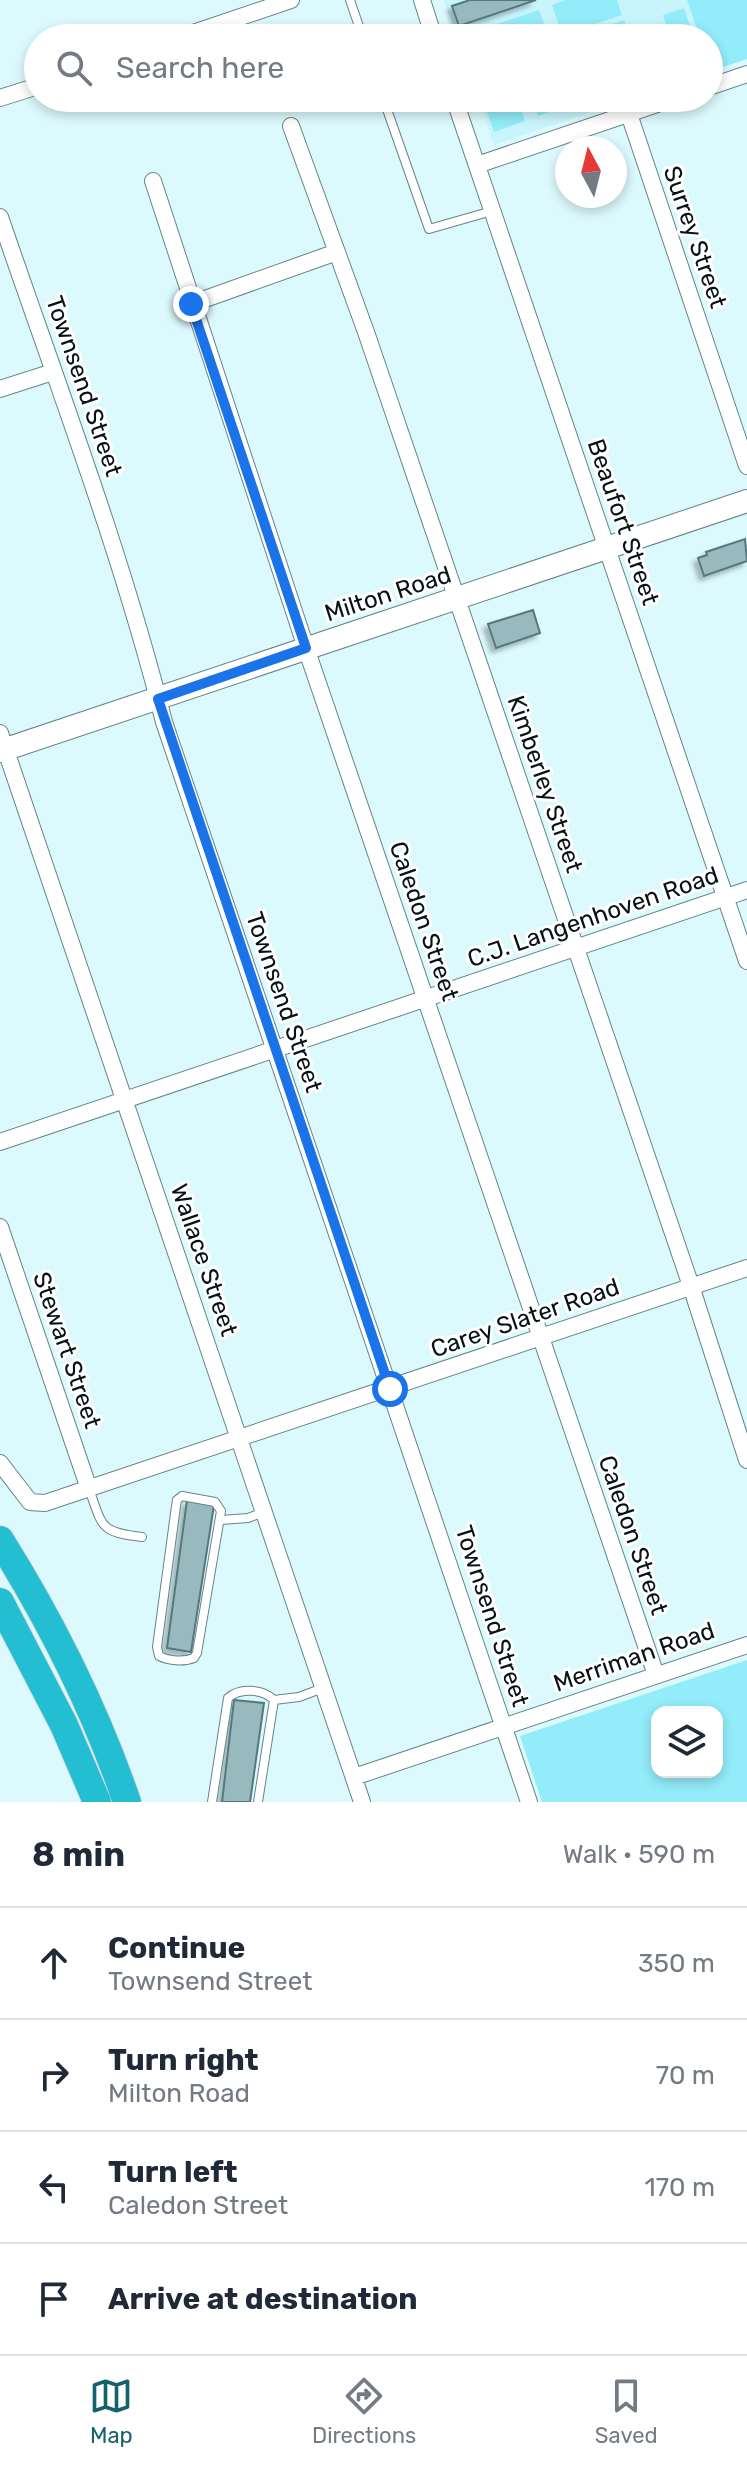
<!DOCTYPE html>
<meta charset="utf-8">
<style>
:root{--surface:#fff;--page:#f6f6f7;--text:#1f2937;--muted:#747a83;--line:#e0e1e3;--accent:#15626d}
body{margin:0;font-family:Rubik,sans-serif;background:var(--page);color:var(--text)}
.controls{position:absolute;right:24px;bottom:24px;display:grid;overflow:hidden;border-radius:16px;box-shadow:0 4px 12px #0003}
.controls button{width:72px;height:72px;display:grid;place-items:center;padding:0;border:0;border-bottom:2px solid var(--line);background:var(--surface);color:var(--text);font:40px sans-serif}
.compass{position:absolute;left:555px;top:136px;width:72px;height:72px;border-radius:50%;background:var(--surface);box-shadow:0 4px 12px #0003;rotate:353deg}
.stop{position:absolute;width:24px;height:24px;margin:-18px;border:6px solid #1a73e8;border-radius:50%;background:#fff}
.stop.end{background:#1a73e8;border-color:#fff;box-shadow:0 2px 8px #0008}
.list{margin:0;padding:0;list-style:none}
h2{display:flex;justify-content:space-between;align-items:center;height:104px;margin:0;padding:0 32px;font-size:34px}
h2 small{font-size:26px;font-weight:400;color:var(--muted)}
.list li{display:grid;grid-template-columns:52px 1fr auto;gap:24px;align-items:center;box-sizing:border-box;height:112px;padding:0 32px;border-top:2px solid var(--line)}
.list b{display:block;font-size:30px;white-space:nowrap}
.list p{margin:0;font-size:26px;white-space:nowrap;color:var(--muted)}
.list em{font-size:26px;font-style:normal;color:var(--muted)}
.icon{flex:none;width:44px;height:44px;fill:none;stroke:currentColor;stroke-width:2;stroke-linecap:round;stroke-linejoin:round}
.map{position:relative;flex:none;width:747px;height:1802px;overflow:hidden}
.search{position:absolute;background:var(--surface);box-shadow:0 4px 12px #0003;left:24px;right:24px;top:24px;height:88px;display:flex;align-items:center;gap:20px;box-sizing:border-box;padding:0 28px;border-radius:44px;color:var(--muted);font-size:30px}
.sheet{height:552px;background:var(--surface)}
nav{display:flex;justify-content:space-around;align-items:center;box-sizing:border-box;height:112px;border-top:2px solid var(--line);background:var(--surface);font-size:22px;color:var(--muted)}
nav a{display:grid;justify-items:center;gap:4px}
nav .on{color:var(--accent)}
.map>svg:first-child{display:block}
.built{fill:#c8f5fc}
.green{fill:#93ecf9;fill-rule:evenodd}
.building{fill:#98babf;stroke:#57777c;stroke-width:2;filter:url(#shadow)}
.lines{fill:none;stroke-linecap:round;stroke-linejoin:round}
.lane-casing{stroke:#64858a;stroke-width:10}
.street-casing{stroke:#64858a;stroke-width:18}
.secondary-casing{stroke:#64858a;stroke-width:24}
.highway-casing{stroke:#dcdede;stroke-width:30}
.lane{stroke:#fff;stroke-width:8}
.street{stroke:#fff;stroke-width:16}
.secondary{stroke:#fff;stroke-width:22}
.highway{stroke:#23bed2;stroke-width:28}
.route{stroke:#1a73e8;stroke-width:10}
.labels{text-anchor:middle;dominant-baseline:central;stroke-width:6;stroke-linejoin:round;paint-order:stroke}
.street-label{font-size:24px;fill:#061214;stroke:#fff}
</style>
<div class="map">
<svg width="747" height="1802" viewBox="0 0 747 1802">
<defs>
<filter id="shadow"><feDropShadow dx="-4.5" dy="4.5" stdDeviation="2" flood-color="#0004"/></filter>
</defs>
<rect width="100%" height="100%" fill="#dcf9fd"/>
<path class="built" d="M 444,0 L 747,0 L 747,59 L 709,72 L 709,38 L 457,38 Z
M 478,98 L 632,98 L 494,145 Z"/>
<path class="green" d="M 566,0 L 617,0 L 622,15 L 562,35 L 552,5 Z
M 687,0 L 747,0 L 747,59 L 711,71 L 709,38 L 700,38 Z
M 684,8 L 694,38 L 670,38 L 663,15 Z
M 539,10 L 549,38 L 482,38 L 479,30 Z
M 624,20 L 630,38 L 570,38 Z
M 482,98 L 517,98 L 525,121 L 494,132 Z
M 531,98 L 566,98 L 569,105 L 538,116 Z
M 747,1660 L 747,1802 L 542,1802 L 520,1736 ZM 657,1712 L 717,1712 L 717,1772 L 657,1772 Z"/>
<path class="building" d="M 470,0 L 536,0 L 459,26 L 452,6 Z
M 745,539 L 747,561 L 704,576 L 698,558 L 707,555 L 706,552 Z
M 533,610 L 540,633 L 496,648 L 488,624 Z
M 187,1500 L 214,1505 L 191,1652 L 167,1648 Z
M 234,1700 L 264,1703 L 250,1802 L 222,1802 Z"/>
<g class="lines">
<g class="lane-casing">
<path id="lane" d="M 350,0 L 363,38
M 383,98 L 429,229 L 492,211
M 89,1489 C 103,1527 99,1532 142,1537
M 182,1496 L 215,1502 L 221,1511 L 197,1653 L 194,1658 C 184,1662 169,1661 159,1656 L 157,1647 L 176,1506 L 177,1500 Z
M 221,1520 L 248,1518 L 264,1512
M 212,1802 L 228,1698 C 240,1687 263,1689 274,1700 L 299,1697 L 323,1688
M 258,1802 L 274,1700"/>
</g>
<g class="street-casing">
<path id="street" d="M 422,0 L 434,38
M 178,38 L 291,0
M 709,87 L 747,74
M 0,98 L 38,86
M 454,98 L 747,961
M 629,114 L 747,466
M 291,126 L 366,332 L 691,1286 L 747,1460
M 477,165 L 675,98
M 153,181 L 306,648 L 656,1675
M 0,217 C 57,384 121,551 164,722 L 529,1802
M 191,304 L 337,252
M 0,389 L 53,372
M 0,733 L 362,1802
M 0,1142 L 747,890
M 0,1227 L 89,1489
M 0,1463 L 30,1502 L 45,1503 L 747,1268
M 354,1777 L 747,1645"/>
</g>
<g class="secondary-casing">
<path id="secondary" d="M 0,751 L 747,501"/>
</g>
<g class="highway-casing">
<path id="highway" d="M 0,1540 C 52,1623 95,1709 127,1802
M 0,1602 L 64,1725 L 97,1802"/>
</g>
<use href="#lane" class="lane"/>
<use href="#street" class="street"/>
<use href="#secondary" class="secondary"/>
<use href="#highway" class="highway"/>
</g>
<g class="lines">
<path class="route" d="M 191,304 L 306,648 L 158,699 L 390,1389"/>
</g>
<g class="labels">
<g class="street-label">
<text transform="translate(695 237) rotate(71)">Surrey Street</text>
<text transform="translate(84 386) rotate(71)">Townsend Street</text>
<text transform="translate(623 522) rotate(71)">Beaufort Street</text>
<text transform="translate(388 594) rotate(-18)">Milton Road</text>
<text transform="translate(545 784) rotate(71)">Kimberley Street</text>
<text transform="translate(593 917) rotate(-19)">C.J. Langenhoven Road</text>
<text transform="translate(424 921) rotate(71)">Caledon Street</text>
<text transform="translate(284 1002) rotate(71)">Townsend Street</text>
<text transform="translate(204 1260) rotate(71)">Wallace Street</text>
<text transform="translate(525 1318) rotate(-19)">Carey Slater Road</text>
<text transform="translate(67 1350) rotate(71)">Stewart Street</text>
<text transform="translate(633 1535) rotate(71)">Caledon Street</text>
<text transform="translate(492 1616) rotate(72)">Townsend Street</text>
<text transform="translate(634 1657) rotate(-19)">Merriman Road</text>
</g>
</g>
</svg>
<div class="controls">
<button><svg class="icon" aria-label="layers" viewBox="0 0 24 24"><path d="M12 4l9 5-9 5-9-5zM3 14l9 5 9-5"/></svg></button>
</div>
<svg class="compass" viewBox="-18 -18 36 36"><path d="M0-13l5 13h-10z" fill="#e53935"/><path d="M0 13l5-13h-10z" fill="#747a83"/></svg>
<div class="stop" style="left:390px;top:1389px"></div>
<div class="stop end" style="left:191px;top:304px"></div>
<div class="search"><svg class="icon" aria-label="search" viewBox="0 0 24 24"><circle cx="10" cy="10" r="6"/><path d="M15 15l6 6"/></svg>Search here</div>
</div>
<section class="sheet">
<h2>8 min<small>Walk · 590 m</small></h2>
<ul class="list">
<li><svg class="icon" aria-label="ahead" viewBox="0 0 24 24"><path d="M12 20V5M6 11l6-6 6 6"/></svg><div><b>Continue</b><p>Townsend Street</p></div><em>350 m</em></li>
<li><svg class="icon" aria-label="right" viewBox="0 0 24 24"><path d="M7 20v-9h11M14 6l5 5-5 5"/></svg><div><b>Turn right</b><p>Milton Road</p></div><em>70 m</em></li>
<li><svg class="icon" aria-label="left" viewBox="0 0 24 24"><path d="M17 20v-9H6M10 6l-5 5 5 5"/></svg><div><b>Turn left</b><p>Caledon Street</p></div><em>170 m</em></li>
<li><svg class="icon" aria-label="arrive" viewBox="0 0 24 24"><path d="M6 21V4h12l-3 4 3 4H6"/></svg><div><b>Arrive at destination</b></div></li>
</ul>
</section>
<nav>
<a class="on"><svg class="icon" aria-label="map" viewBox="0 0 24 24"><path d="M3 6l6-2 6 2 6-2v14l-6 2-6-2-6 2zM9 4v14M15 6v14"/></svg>Map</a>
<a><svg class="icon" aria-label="directions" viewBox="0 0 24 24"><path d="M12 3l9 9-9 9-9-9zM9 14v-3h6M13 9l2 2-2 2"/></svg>Directions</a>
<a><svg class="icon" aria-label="saved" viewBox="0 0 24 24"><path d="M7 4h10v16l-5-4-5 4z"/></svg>Saved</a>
</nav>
